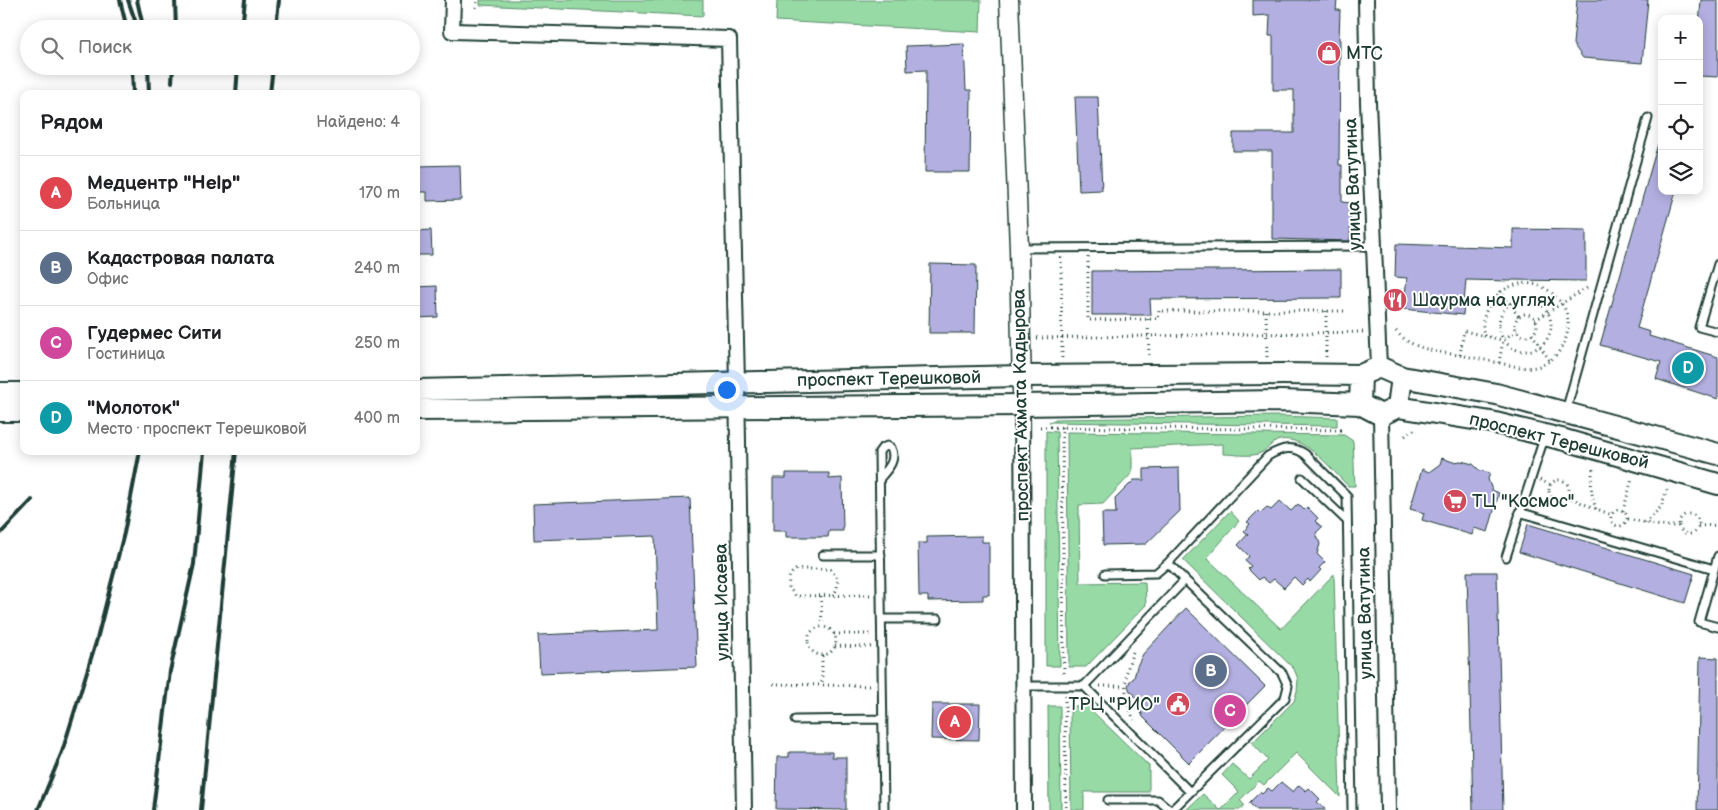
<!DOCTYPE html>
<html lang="ru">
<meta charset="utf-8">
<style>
:root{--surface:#fff;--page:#f2f2f2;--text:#202124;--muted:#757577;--line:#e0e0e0;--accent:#ea580c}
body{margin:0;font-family:"Balsamiq Sans",sans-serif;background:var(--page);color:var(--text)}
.controls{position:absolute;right:15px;top:15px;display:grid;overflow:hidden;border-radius:10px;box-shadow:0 2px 12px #0003}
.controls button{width:45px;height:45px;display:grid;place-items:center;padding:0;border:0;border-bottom:1px solid var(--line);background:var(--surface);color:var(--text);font:25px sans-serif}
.you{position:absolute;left:726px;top:389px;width:18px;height:18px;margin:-12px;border:4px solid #fff;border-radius:50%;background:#1a73e8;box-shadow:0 0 0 8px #1a73e833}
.badge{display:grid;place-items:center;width:32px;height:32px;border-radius:50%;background:var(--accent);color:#fff;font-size:16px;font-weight:700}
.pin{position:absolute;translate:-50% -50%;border:2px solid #fff;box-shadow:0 1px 5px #0006}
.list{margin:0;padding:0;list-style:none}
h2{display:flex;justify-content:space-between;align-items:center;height:65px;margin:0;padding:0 20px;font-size:21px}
h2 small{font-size:16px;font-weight:400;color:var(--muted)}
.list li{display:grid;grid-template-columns:32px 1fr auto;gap:15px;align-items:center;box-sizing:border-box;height:75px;padding:0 20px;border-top:1px solid var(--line)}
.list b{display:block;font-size:19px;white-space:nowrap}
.list p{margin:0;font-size:16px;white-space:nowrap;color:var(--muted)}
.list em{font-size:16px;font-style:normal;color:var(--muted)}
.icon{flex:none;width:28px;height:28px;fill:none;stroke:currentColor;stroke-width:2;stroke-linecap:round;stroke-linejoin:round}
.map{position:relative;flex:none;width:1718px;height:810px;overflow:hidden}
.search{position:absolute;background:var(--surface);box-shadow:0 2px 12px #0003;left:20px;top:20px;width:400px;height:55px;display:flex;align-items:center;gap:12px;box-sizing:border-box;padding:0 18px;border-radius:28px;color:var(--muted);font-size:19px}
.panel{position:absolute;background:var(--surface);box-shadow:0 2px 12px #0003;left:20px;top:90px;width:400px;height:365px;border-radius:10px}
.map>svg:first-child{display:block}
.green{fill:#97daa5;stroke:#5b8c6c}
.building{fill:#b3afe0;stroke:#1f3d34}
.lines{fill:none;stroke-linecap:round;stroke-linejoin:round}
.service-casing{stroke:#1f3d34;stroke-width:11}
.minor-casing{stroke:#1f3d34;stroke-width:18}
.tertiary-casing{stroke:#1f3d34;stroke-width:21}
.secondary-casing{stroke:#1f3d34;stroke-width:24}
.path{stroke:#1f3d34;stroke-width:3;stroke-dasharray:1 4;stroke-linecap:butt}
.service{stroke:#fff;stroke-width:7}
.minor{stroke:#fff;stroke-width:14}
.tertiary{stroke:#fff;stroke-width:18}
.secondary{stroke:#fff;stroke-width:20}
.rail{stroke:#1f3d34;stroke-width:4}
.labels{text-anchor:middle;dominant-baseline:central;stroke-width:4;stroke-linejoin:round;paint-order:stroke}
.poi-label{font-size:18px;fill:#1f3d34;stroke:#fff;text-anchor:start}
.street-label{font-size:18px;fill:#1f3d34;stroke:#fff}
</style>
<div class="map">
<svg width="1718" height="810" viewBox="0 0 1718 810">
<rect width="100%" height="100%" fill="#fff"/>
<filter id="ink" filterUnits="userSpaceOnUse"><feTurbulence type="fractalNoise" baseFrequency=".02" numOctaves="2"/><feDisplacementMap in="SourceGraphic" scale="10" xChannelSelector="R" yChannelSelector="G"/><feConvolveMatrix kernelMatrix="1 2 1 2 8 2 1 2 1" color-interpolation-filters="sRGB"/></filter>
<g filter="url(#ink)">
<path class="green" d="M 480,0 L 703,0 L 703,16 L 480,5 Z
M 777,0 L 981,0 L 980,32 L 776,21 Z
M 1277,416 L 1337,418 L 1337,426 L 1049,422 L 1056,419 Z
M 1046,431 L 1057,432 L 1060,666 L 1046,666 Z
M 1067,432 L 1344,435 L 1353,441 L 1355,486 L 1348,486 C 1332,470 1305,435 1280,440 C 1271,442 1266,452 1258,454 C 1248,457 1234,454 1223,454 L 1223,444 L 1132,448 L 1132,473 L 1103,504 L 1079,505 L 1080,583 L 1145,582 L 1146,605 L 1086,667 L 1069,667 Z
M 1230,511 L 1239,521 L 1207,558 L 1281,629 L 1334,574 L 1340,797 L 1296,753 L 1264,785 L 1259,781 L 1240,800 L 1244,805 L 1240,810 L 1221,810 L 1239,792 L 1222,775 L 1232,764 L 1249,779 L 1268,760 L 1252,743 L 1294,701 L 1297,691 L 1298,679 L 1294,669 L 1183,560 Z
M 1048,706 L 1060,706 L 1061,810 L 1049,810 Z
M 1070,706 L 1087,706 L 1149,766 L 1149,792 L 1084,792 L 1084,810 L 1071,810 Z
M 1203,794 L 1220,810 L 1221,810 L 1186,810 Z"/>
<path class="building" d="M 1253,0 L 1337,0 L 1336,10 L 1340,10 L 1339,40 L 1340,40 L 1339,165 L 1342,165 L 1342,202 L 1351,203 L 1350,241 L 1272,239 L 1272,151 L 1233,151 L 1233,133 L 1294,133 L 1294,90 L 1273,90 L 1273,36 L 1269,36 L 1270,15 L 1253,16 Z
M 1577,0 L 1648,0 L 1642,63 L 1583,58 L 1573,44 Z
M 1701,0 L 1718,0 L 1718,77 L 1699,76 L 1699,25 Z
M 964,44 L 966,90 L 971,90 L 970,172 L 925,172 L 926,70 L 907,71 L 906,46 Z
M 1075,97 L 1098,97 L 1102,190 L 1079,191 Z
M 1658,144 L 1662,145 L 1662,191 L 1676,191 L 1637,328 L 1650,332 L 1649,336 L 1718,357 L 1718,399 L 1656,379 L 1661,362 L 1600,345 Z
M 460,165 L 461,200 L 427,201 L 427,192 L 416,192 L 416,166 Z
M 1513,229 L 1586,230 L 1586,281 L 1512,280 L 1511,281 L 1466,280 L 1463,315 L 1403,309 L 1407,278 L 1395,277 L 1396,244 L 1513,248 Z
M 431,230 L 432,255 L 416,255 L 416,231 Z
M 930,264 L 976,265 L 975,333 L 929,333 Z
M 1341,269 L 1341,298 L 1150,299 L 1151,315 L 1092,315 L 1092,271 Z
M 437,286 L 438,317 L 416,318 L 416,287 Z
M 1442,458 L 1453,462 L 1461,461 L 1473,464 L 1479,470 L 1490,473 L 1488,479 L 1492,490 L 1499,493 L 1488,532 L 1474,528 L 1472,535 L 1422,520 L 1424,513 L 1410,509 L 1422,469 L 1429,472 L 1440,464 Z
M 1179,468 L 1180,511 L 1146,544 L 1103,545 L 1102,513 L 1116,513 L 1115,499 L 1134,480 L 1144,480 L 1144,469 Z
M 786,473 L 829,473 L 829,479 L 842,478 L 843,531 L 829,531 L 828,537 L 786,537 L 786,531 L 773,531 L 773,478 L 786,478 Z
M 690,498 L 697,667 L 540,673 L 538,635 L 658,630 L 655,536 L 534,540 L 533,504 Z
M 1280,501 L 1291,511 L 1298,504 L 1304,510 L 1307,507 L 1318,518 L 1315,521 L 1322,527 L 1316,533 L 1320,544 L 1317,554 L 1325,562 L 1319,568 L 1321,570 L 1310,582 L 1308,579 L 1302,585 L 1294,577 L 1284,588 L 1274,579 L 1269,583 L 1262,577 L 1259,580 L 1248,569 L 1251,566 L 1245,561 L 1249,556 L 1238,545 L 1248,534 L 1244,531 L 1250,524 L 1247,522 L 1258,511 L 1260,513 L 1267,507 L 1271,510 Z
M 1528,524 L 1694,574 L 1685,603 L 1519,552 Z
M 982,536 L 982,542 L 989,542 L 989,595 L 983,595 L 983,600 L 928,601 L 928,596 L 919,596 L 918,543 L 927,543 L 927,537 Z
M 1467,572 L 1497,572 L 1503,810 L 1473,810 Z
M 1186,608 L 1265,686 L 1189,763 L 1143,717 L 1138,705 L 1134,694 L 1130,691 L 1128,686 L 1130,681 L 1134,678 L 1137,666 L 1143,654 Z
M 1700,657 L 1718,658 L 1718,810 L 1697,810 Z
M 932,704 L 980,704 L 979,740 L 931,739 Z
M 789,752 L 832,752 L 832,757 L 846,757 L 846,810 L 776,809 L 777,757 L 789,757 Z
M 1281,782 L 1293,792 L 1299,785 L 1306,791 L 1309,788 L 1320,799 L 1317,802 L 1326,810 L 1257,810 L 1249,803 L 1260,792 L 1262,794 L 1268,788 L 1272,791 Z"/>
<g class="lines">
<g class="service-casing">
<path id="service" d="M 1019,248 L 1374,246
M 1718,264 L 1699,327 L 1718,332
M 1566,411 L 1648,118
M 880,478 C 888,469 897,460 891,448 L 887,446 L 882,448 L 879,452 L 884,810
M 1302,478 L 1347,521
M 1519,512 L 1714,569
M 823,555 L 881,555
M 1718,556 L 1699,622 L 1718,627
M 1506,557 L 1544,438
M 1105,574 L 1156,573 L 1168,563
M 882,619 L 938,619
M 1023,686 L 1084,686 L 1185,580 L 1168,563 L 1268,456 C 1282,448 1292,445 1305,454 L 1347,496 L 1352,810
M 1084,686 L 1190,792
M 795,720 L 883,719
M 1108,800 L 1158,800 L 1170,810
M 1172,810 L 1285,698 L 1288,686 L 1282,673 L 1185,580"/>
</g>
<g class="minor-casing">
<path id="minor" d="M 453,0 L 452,31 L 729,39 L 737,382 L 744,810
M 1366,0 L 1368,102 L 1379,367
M 1022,396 L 1024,810
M 1381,415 L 1388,810"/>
</g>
<g class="tertiary-casing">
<path id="tertiary" d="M 1009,0 L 1019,248 L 1022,391"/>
</g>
<g class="secondary-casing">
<path id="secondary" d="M 1379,367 L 1402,377 L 1398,407 L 1381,415 L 1360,404 L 1361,375 Z
M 1402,377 L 1496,394 L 1718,454
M 416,390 L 1021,376 L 1283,374 L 1361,375
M 0,393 L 24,393
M 1398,407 L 1491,422 L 1565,440 L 1718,484
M 416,410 L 1022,405 L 1282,401 L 1360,404
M 0,411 L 24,411"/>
</g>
<path class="path" d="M 476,8 L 477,0
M 1061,257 L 1062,358
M 1088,257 L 1088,320 L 1158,319 L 1159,311 L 1347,311
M 1500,291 L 1519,317
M1499 325a26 26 0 1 1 52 0a26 26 0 1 1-52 0Z
M 1266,311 L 1267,357
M 1326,311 L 1326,357
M1515 325a11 11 0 1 1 22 0a11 11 0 1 1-22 0Z
M 1148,319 L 1149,358
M 1535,320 L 1590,286
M 1396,331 C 1413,352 1445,352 1470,357 C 1480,359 1490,361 1500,363 C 1522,368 1539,373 1556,355 C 1565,345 1569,333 1568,320 C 1567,311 1562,303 1556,297 C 1532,271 1493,285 1484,317 C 1482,322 1483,330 1484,336
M 1532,334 L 1550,361
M 1037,338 L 1363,332
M 1460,355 L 1464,331 L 1502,340
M 1499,363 L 1503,340 L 1517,330
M 1040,427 L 1344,430
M 1062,427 L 1064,677
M 1405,436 L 1410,432 L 1416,429
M 1593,469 C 1590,484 1591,494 1596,509
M 1540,480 L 1551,485
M1549 490a10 10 0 1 1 20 0a10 10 0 1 1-20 0Z
M 1567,496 L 1584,504 L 1612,515
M1611 518a8 8 0 1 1 16 0a8 8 0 1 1-16 0Z
M 1623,511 L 1632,479
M1679 524a10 10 0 1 1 20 0a10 10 0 1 1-20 0Z
M 1628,519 L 1661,526 L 1679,526
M 1645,523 L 1661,507 L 1668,487
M 1698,526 L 1718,525
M 821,596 L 822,626
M 833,596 L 837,589 L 838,578 L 830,569 L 797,569 C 789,573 788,580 789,588 L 796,596 L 870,595
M808 641a14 14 0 1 1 28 0a14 14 0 1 1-28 0Z
M 834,634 L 871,634
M 835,646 L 871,647
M 1133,652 C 1123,678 1123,694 1134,720
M 822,656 L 822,685
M 773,684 L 871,686
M 1100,686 L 1125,686
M 1065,696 L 1066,810"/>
<use href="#service" class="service"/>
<use href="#minor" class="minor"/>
<use href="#tertiary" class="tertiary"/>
<use href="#secondary" class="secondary"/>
<path class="rail" d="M 120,0 L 127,29
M 128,0 L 138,29
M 137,0 L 142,22
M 175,0 L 176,29
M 242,29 L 245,0
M 276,29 L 279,0
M 132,66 L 133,94
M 148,66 L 149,94
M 172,82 L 173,66
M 236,94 L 238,66
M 270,94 L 273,66
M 0,534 L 32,500
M 38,810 L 62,752 L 97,639 L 124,533 L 140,451
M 153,810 L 170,671 L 194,564 L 204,451
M 201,810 L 236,451"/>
</g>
</g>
<defs>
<g id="shop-disc" transform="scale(1.25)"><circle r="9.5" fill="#d1495b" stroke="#fff"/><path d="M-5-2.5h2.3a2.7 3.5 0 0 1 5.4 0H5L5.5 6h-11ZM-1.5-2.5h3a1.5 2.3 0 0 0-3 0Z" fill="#fff"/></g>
<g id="restaurant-disc" transform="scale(1.25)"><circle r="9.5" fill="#d1495b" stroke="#fff"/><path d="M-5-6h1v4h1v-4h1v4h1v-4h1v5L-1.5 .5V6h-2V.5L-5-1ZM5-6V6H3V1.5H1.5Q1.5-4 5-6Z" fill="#fff"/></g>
<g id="supermarket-disc" transform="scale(1.25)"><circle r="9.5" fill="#d1495b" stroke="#fff"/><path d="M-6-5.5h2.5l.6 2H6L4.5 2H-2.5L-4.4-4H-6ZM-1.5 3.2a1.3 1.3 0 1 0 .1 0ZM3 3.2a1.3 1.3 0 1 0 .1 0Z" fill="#fff"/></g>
<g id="civic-disc" transform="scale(1.25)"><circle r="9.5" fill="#d1495b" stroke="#fff"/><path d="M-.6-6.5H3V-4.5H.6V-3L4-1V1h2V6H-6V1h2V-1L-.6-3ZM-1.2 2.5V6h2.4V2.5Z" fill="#fff"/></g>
</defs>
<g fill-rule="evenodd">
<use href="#shop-disc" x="1329" y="53"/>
<use href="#restaurant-disc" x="1395" y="300"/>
<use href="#supermarket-disc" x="1455" y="501"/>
<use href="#civic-disc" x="1178" y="704"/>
</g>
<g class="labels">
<g class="poi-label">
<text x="1346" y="53">МТС</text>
<text x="1412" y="300">Шаурма на углях</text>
<text x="1472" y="501">ТЦ "Космос"</text>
<text x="1160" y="704" text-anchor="end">ТРЦ "РИО"</text>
</g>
<g class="street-label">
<text transform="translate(1353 184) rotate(-92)">улица Ватутина</text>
<text transform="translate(889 379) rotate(-1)">проспект Терешковой</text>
<text transform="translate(1021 405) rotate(-91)">проспект Ахмата Кадырова</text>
<text transform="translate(1559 441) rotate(14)">проспект Терешковой</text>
<text transform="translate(722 602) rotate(-91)">улица Исаева</text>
<text transform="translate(1365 613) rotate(-91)">улица Ватутина</text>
</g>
</g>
</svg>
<div class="controls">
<button>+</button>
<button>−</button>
<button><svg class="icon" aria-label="locate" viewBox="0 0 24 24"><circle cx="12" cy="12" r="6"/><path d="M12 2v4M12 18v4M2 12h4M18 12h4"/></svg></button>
<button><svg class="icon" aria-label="layers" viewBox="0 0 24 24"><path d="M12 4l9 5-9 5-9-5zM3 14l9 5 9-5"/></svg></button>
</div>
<div class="you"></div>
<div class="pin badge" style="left:955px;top:722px;background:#e0444e">A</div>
<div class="pin badge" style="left:1211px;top:671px;background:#5c6f8a">B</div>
<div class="pin badge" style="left:1230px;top:711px;background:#d1479c">C</div>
<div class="pin badge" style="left:1688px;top:368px;background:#0f9aa8">D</div>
<div class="search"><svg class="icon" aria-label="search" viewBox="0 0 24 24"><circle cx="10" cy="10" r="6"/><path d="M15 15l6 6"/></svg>Поиск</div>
<section class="panel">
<h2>Рядом<small>Найдено: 4</small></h2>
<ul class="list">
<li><span class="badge" style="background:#e0444e">A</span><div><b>Медцентр &quot;Help&quot;</b><p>Больница</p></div><em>170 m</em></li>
<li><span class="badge" style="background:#5c6f8a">B</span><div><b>Кадастровая палата</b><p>Офис</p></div><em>240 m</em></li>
<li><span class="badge" style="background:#d1479c">C</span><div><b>Гудермес Сити</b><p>Гостиница</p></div><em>250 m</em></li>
<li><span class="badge" style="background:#0f9aa8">D</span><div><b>&quot;Молоток&quot;</b><p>Место · проспект Терешковой</p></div><em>400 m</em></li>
</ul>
</section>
</div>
